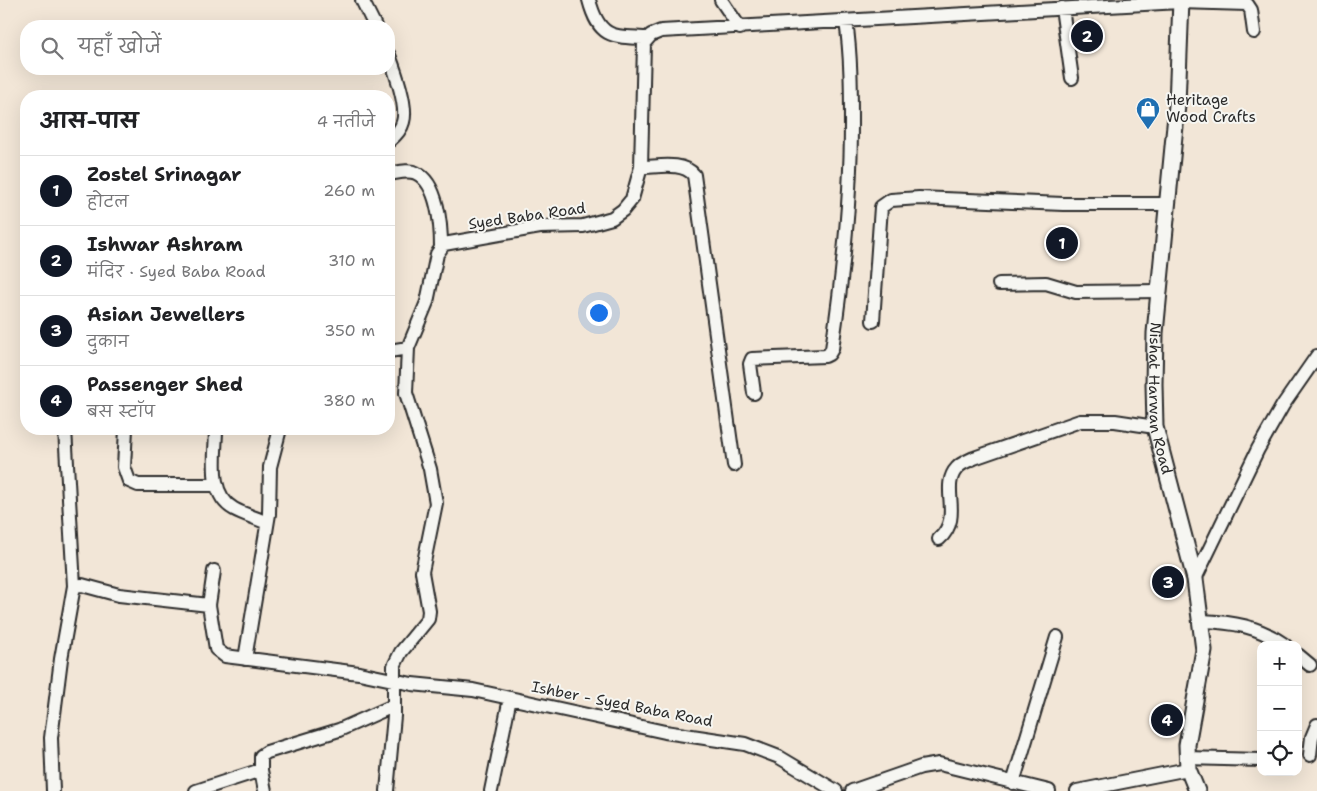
<!DOCTYPE html>
<html lang="hi">
<meta charset="utf-8">
<style>
:root{--surface:#fff;--page:#f2f2f2;--text:#202124;--muted:#757577;--line:#e0e0e0;--accent:#111827}
body{margin:0;font-family:"Shantell Sans","Playpen Sans Deva",sans-serif;background:var(--page);color:var(--text)}
.controls{position:absolute;right:15px;bottom:15px;display:grid;overflow:hidden;border-radius:10px;box-shadow:0 5px 20px #0002}
.controls button{width:45px;height:45px;display:grid;place-items:center;padding:0;border:0;border-bottom:1px solid var(--line);background:var(--surface);color:var(--text);font:25px sans-serif}
.you{position:absolute;left:598px;top:312px;width:18px;height:18px;margin:-12px;border:4px solid #fff;border-radius:50%;background:#1a73e8;box-shadow:0 0 0 8px #1a73e833}
.badge{display:grid;place-items:center;width:32px;height:32px;border-radius:50%;background:var(--accent);color:#fff;font-size:16px;font-weight:700}
.pin{position:absolute;translate:-50% -50%;border:2px solid #fff;box-shadow:0 1px 5px #0006}
.list{margin:0;padding:0;list-style:none}
h2{display:flex;justify-content:space-between;align-items:center;height:65px;margin:0;padding:0 20px;font-size:21px}
h2 small{font-size:16px;font-weight:400;color:var(--muted)}
.list li{display:grid;grid-template-columns:32px 1fr auto;gap:15px;align-items:center;box-sizing:border-box;height:70px;padding:0 20px;border-top:1px solid var(--line)}
.list b{display:block;font-size:19px;white-space:nowrap}
.list p{margin:0;font-size:16px;white-space:nowrap;color:var(--muted)}
.list em{font-size:16px;font-style:normal;color:var(--muted)}
.icon{flex:none;width:28px;height:28px;fill:none;stroke:currentColor;stroke-width:2;stroke-linecap:round;stroke-linejoin:round}
.map{position:relative;flex:none;width:1317px;height:791px;overflow:hidden}
.search{position:absolute;background:var(--surface);box-shadow:0 5px 20px #0002;left:20px;top:20px;width:375px;height:55px;display:flex;align-items:center;gap:12px;box-sizing:border-box;padding:0 18px;border-radius:20px;color:var(--muted);font-size:19px}
.panel{position:absolute;background:var(--surface);box-shadow:0 5px 20px #0002;left:20px;top:90px;width:375px;height:345px;border-radius:20px}
.map>svg:first-child{display:block}
.lines{fill:none;stroke-linecap:round;stroke-linejoin:round}
.minor-casing{stroke:#2b2b2b;stroke-width:16}
.major-casing{stroke:#2b2b2b;stroke-width:19}
.minor{stroke:#f6f6f2;stroke-width:12}
.major{stroke:#f6f6f2;stroke-width:15}
.labels{text-anchor:middle;dominant-baseline:central;stroke-width:4;stroke-linejoin:round;paint-order:stroke}
.poi-label{font-size:15px;fill:#2b2b2b;stroke:#f6f6f2;text-anchor:start}
.street-label{font-size:15px;fill:#2b2b2b;stroke:#f6f6f2}
</style>
<div class="map">
<svg width="1317" height="791" viewBox="0 0 1317 791">
<rect width="100%" height="100%" fill="#f2e6d7"/>
<filter id="ink" filterUnits="userSpaceOnUse"><feTurbulence type="fractalNoise" baseFrequency=".02" numOctaves="2"/><feDisplacementMap in="SourceGraphic" scale="10" xChannelSelector="R" yChannelSelector="G"/><feConvolveMatrix kernelMatrix="1 2 1 2 8 2 1 2 1" color-interpolation-filters="sRGB"/></filter>
<g filter="url(#ink)">
<g class="lines">
<g class="minor-casing">
<path id="minor" d="M 362,0 L 375,26
M 589,0 C 599,38 612,37 647,38
M 721,0 L 740,28
M 1062,8 L 1072,78
M 389,55 C 395,71 408,106 403,122 C 401,130 395,136 389,141
M 641,167 C 658,167 683,161 694,175 L 734,465
M 389,174 C 397,173 408,169 416,173 C 438,183 441,226 441,246
M 999,284 L 1046,283 L 1076,292 L 1160,291
M 873,321 L 881,207 L 891,200 L 919,198 L 1063,204 L 1168,204
M 389,351 L 408,348
M 754,393 L 750,364 L 752,359 L 825,356 L 829,354 L 832,349 C 843,274 851,200 851,124 C 851,90 851,56 846,21
M 65,429 L 74,586
M 126,429 L 124,467 L 129,481 L 138,485 L 216,485
M 216,429 C 216,454 207,494 234,509 C 245,515 257,518 267,523
M 939,539 C 964,517 939,487 957,468 C 961,463 968,461 974,458 L 1080,421 L 1115,421 L 1155,427
M 214,571 L 209,605 L 216,649 L 225,656 L 359,673 L 412,684 L 473,690 L 665,732 L 745,744 L 779,757 L 836,791
M 1195,579 L 1258,449 L 1283,405 L 1317,356
M 1201,621 C 1233,622 1258,626 1285,645
M 1298,655 L 1310,665
M 245,659 L 269,514 L 270,467 L 280,429
M 1310,755 L 1312,737 L 1317,725
M 1186,758 L 1261,760
M 261,770 L 265,791
M 1013,783 L 1057,637
M 53,791 L 51,738 L 61,659 L 74,586 L 82,585 L 119,595 L 209,605
M 196,791 L 261,770 L 261,756 L 267,752 L 339,730 L 393,706
M 387,791 L 394,716 L 394,666 L 401,652 L 428,619 L 429,611 L 422,572 L 436,503 L 430,469 L 406,393 L 408,348 L 427,302 L 437,254 L 444,244 L 540,227 L 583,226 L 612,218 L 623,210 L 632,199 L 641,167 L 644,43 L 651,35 L 661,31 L 1180,2 L 1247,4 L 1251,10 L 1254,32
M 491,791 L 510,698
M 852,791 L 921,767 L 939,764 L 1049,791
M 1077,791 L 1188,769"/>
</g>
<g class="major-casing">
<g id="major">
<path id="s1" d="M 1181,0 L 1177,105 L 1155,333 L 1154,384 L 1155,427 L 1195,579 L 1204,650 L 1187,745 L 1188,769 L 1197,791"/>
</g>
</g>
<use href="#minor" class="minor"/>
<use href="#major" class="major"/>
</g>
</g>
<defs>
<g id="shop-pin" transform="scale(1.25)"><path d="M0 17L-7.5 6A9.5 9.5 0 1 1 7.5 6Z" fill="#1f6fb2" stroke="#f6f6f2"/><path d="M-5-2.5h2.3a2.7 3.5 0 0 1 5.4 0H5L5.5 6h-11ZM-1.5-2.5h3a1.5 2.3 0 0 0-3 0Z" fill="#fff"/></g>
</defs>
<g fill-rule="evenodd">
<use href="#shop-pin" x="1148" y="109"/>
</g>
<g class="labels">
<g class="poi-label">
<text x="1166" y="100">Heritage<tspan x="1166" dy="17">Wood Crafts</tspan></text>
</g>
<g class="street-label">
<text transform="translate(527 216) rotate(-8)">Syed Baba Road</text>
<text stroke="none"><textPath href="#s1" startOffset="400">Nishat Harwan Road</textPath></text>
<text transform="translate(622 704) rotate(11)">Ishber - Syed Baba Road</text>
</g>
</g>
</svg>
<div class="controls">
<button>+</button>
<button>−</button>
<button><svg class="icon" aria-label="locate" viewBox="0 0 24 24"><circle cx="12" cy="12" r="6"/><path d="M12 2v4M12 18v4M2 12h4M18 12h4"/></svg></button>
</div>
<div class="you"></div>
<div class="pin badge" style="left:1062px;top:243px">1</div>
<div class="pin badge" style="left:1087px;top:36px">2</div>
<div class="pin badge" style="left:1168px;top:582px">3</div>
<div class="pin badge" style="left:1167px;top:720px">4</div>
<div class="search"><svg class="icon" aria-label="search" viewBox="0 0 24 24"><circle cx="10" cy="10" r="6"/><path d="M15 15l6 6"/></svg>यहाँ खोजें</div>
<section class="panel">
<h2>आस-पास<small>4 नतीजे</small></h2>
<ul class="list">
<li><span class="badge">1</span><div><b>Zostel Srinagar</b><p>होटल</p></div><em>260 m</em></li>
<li><span class="badge">2</span><div><b>Ishwar Ashram</b><p>मंदिर · Syed Baba Road</p></div><em>310 m</em></li>
<li><span class="badge">3</span><div><b>Asian Jewellers</b><p>दुकान</p></div><em>350 m</em></li>
<li><span class="badge">4</span><div><b>Passenger Shed</b><p>बस स्टॉप</p></div><em>380 m</em></li>
</ul>
</section>
</div>
